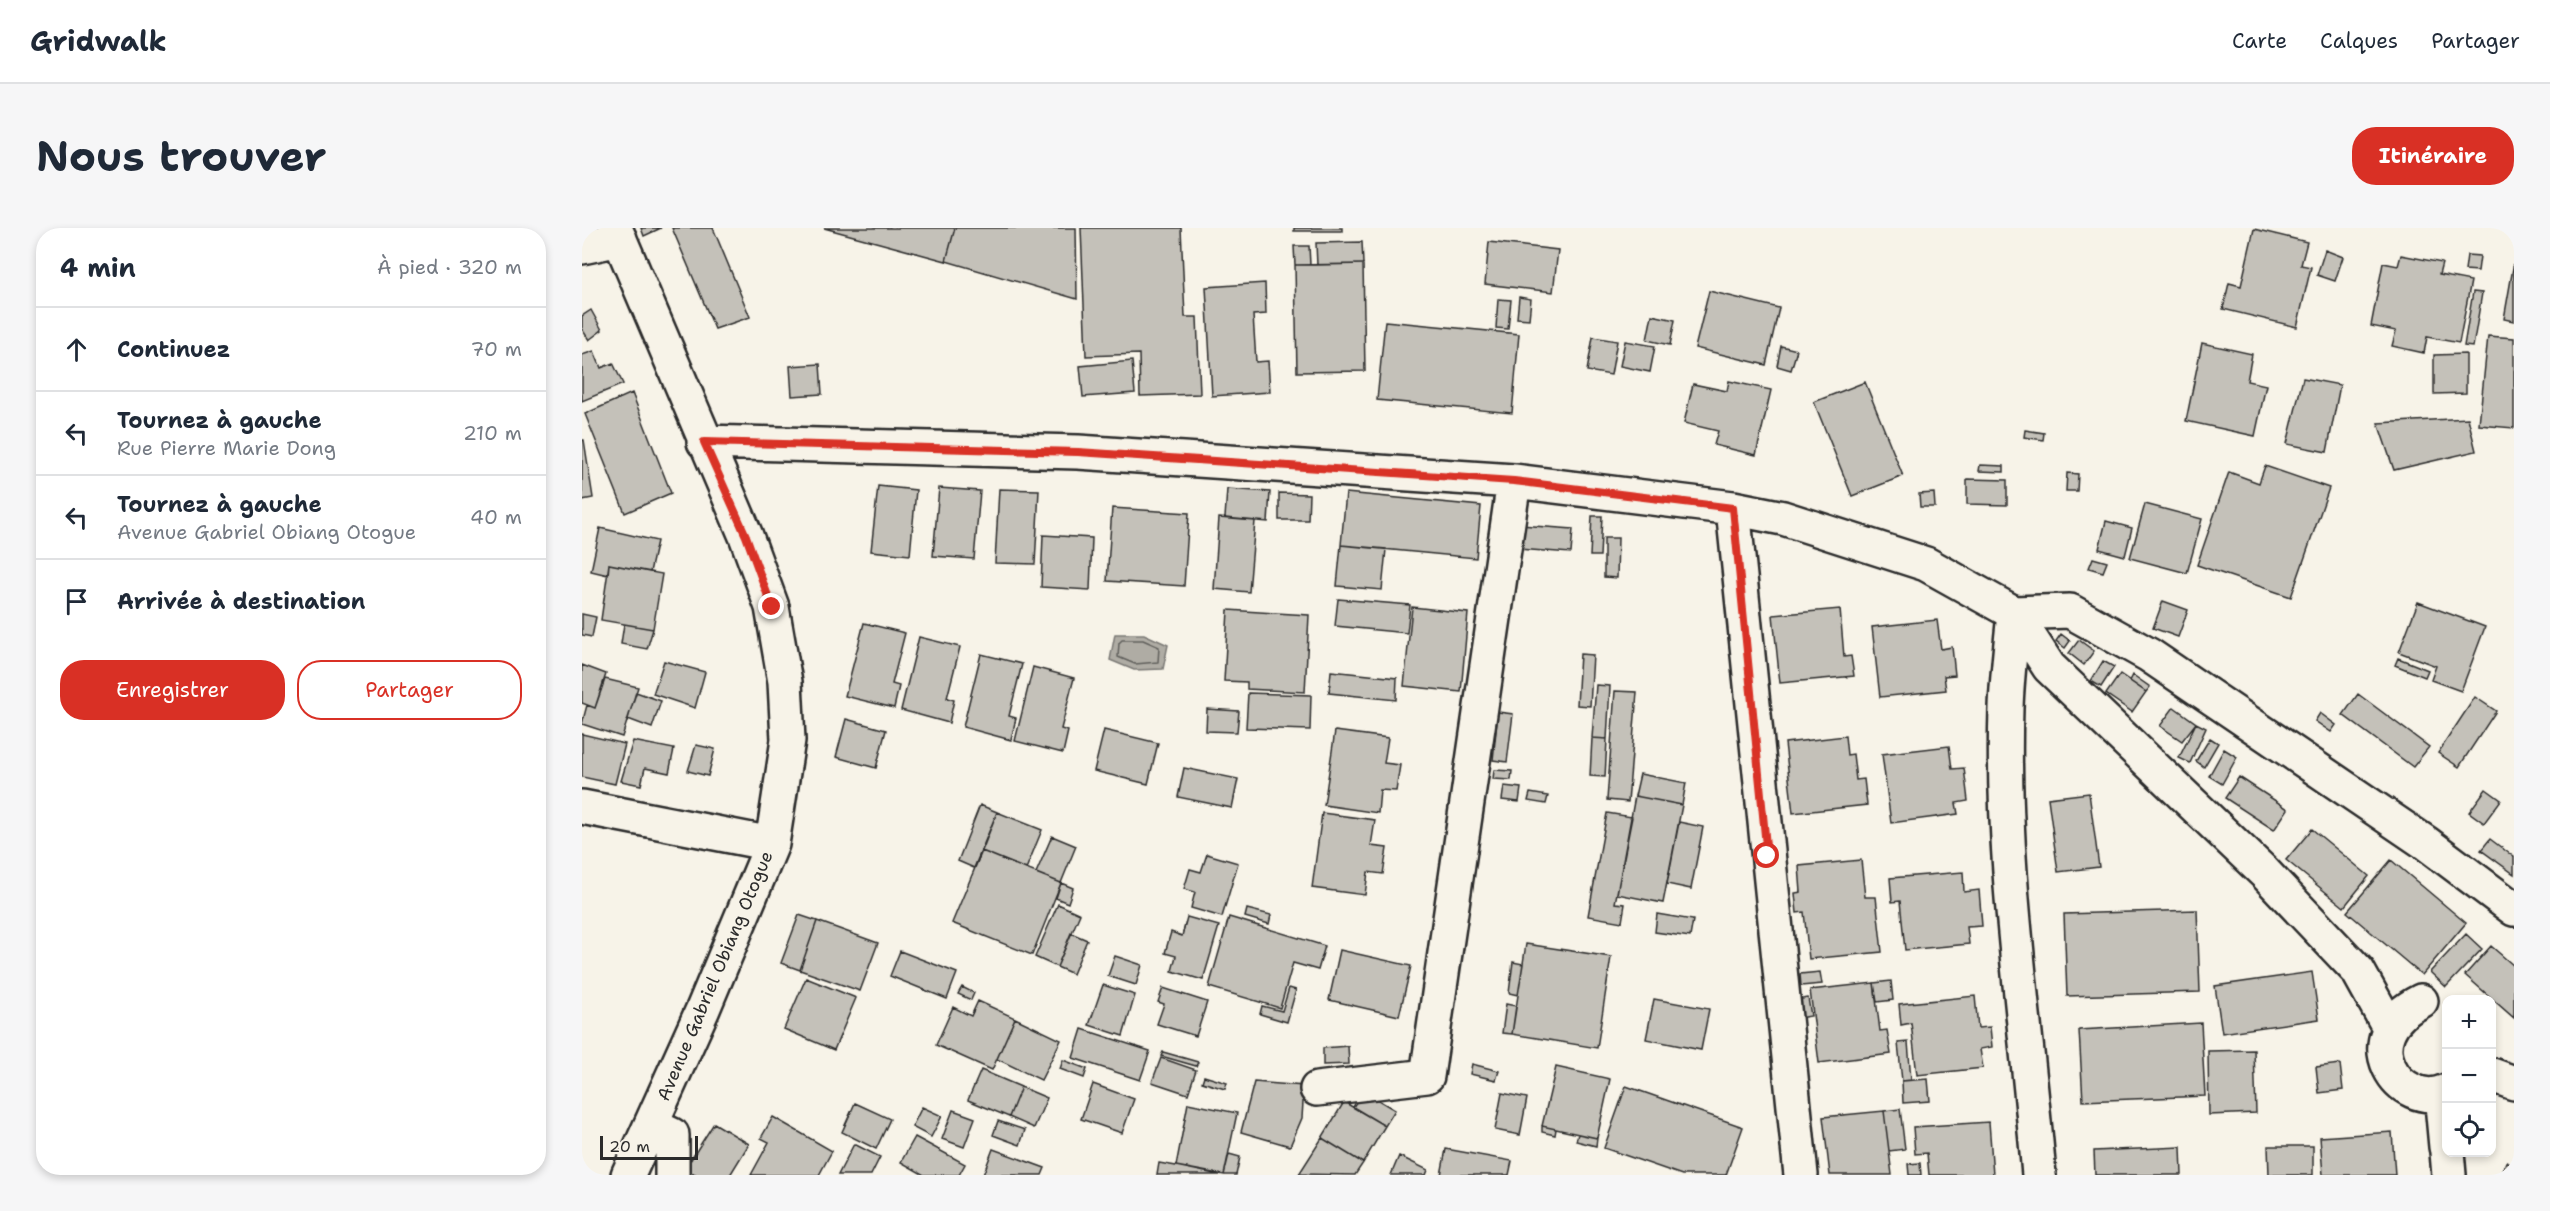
<!DOCTYPE html>
<html lang="fr">
<meta charset="utf-8">
<style>
:root{--surface:#fff;--page:#f6f6f7;--text:#1f2937;--muted:#747a83;--line:#e0e1e3;--accent:#d93025}
body{margin:0;font-family:"Shantell Sans",sans-serif;background:var(--page);color:var(--text)}
.controls{position:absolute;right:18px;bottom:18px;display:grid;overflow:hidden;border-radius:12px;box-shadow:0 3px 9px #0003}
.controls button{width:54px;height:54px;display:grid;place-items:center;padding:0;border:0;border-bottom:2px solid var(--line);background:var(--surface);color:var(--text);font:30px sans-serif}
.scale{position:absolute;left:18px;bottom:15px;width:98px;box-sizing:border-box;padding-left:6px;border:3px solid #2b2b2b;border-top:0;font-size:16px;line-height:21px;white-space:nowrap;color:#2b2b2b;-webkit-text-stroke:4px #f7f3e8;paint-order:stroke}
.stop{position:absolute;width:18px;height:18px;margin:-14px;border:4px solid #d93025;border-radius:50%;background:#fff}
.stop.end{background:#d93025;border-color:#fff;box-shadow:0 2px 6px #0008}
.list{margin:0;padding:0;list-style:none}
h2{display:flex;justify-content:space-between;align-items:center;height:78px;margin:0;padding:0 24px;font-size:26px}
h2 small{font-size:20px;font-weight:400;color:var(--muted)}
.list li{display:grid;grid-template-columns:39px 1fr auto;gap:18px;align-items:center;box-sizing:border-box;height:84px;padding:0 24px;border-top:2px solid var(--line)}
.list b{display:block;font-size:22px;white-space:nowrap}
.list p{margin:0;font-size:20px;white-space:nowrap;color:var(--muted)}
.list em{font-size:20px;font-style:normal;color:var(--muted)}
.actions{display:flex;gap:12px;padding:18px 24px}
.actions a{flex:1;padding:14px 0;border:2px solid var(--accent);border-radius:24px;text-align:center;font-size:21px;color:var(--accent)}
.actions .main{background:var(--accent);color:#fff}
.icon{flex:none;width:33px;height:33px;fill:none;stroke:currentColor;stroke-width:2;stroke-linecap:round;stroke-linejoin:round}
.map{position:relative;flex:none;width:1932px;height:947px;overflow:hidden;border-radius:24px}
header{display:flex;align-items:center;gap:36px;box-sizing:border-box;height:84px;padding:0 30px;background:var(--surface);border-bottom:2px solid var(--line)}
header strong{font-size:28px}
nav{display:flex;gap:33px;margin-inline-start:auto;font-size:21px}
.intro{display:flex;align-items:center;justify-content:space-between;box-sizing:border-box;height:144px;padding:0 36px}
h1{margin:0;font-size:42px}
.button{padding:15px 27px;border-radius:24px;background:var(--accent);color:#fff;font-size:21px;font-weight:700}
main{display:flex;gap:36px;padding:0 36px}
aside{flex:1;background:var(--surface);border-radius:24px;box-shadow:0 3px 9px #0003}
.map>svg:first-child{display:block}
.water{fill:#afaca4;stroke:#7a7874;stroke-width:1.5}
.lines{fill:none;stroke-linecap:round;stroke-linejoin:round}
.shore{stroke:#605f5b;stroke-width:1.5}
.building{fill:#c4c1b9;stroke:#2b2b2b;stroke-width:1.5}
.minor-casing{stroke:#2b2b2b;stroke-width:38}
.minor{stroke:#f7f3e8;stroke-width:33}
.route{stroke:#d93025;stroke-width:8}
.labels{text-anchor:middle;dominant-baseline:central;stroke-width:4.5;stroke-linejoin:round;paint-order:stroke}
.street-label{font-size:18px;fill:#2b2b2b;stroke:#f7f3e8}
</style>
<header>
<strong>Gridwalk</strong>
<nav><a>Carte</a><a>Calques</a><a>Partager</a></nav>
</header>
<div class="intro"><h1>Nous trouver</h1><a class="button">Itinéraire</a></div>
<main>
<aside>
<h2>4 min<small>À pied · 320 m</small></h2>
<ul class="list">
<li><svg class="icon" aria-label="ahead" viewBox="0 0 24 24"><path d="M12 20V5M6 11l6-6 6 6"/></svg><div><b>Continuez</b></div><em>70 m</em></li>
<li><svg class="icon" aria-label="left" viewBox="0 0 24 24"><path d="M17 20v-9H6M10 6l-5 5 5 5"/></svg><div><b>Tournez à gauche</b><p>Rue Pierre Marie Dong</p></div><em>210 m</em></li>
<li><svg class="icon" aria-label="left" viewBox="0 0 24 24"><path d="M17 20v-9H6M10 6l-5 5 5 5"/></svg><div><b>Tournez à gauche</b><p>Avenue Gabriel Obiang Otogue</p></div><em>40 m</em></li>
<li><svg class="icon" aria-label="arrive" viewBox="0 0 24 24"><path d="M6 21V4h12l-3 4 3 4H6"/></svg><div><b>Arrivée à destination</b></div></li>
</ul>
<div class="actions"><a class="main">Enregistrer</a><a>Partager</a></div>
</aside>
<div class="map">
<svg width="1932" height="947" viewBox="0 0 1932 947">
<rect width="100%" height="100%" fill="#f7f3e8"/>
<filter id="ink" filterUnits="userSpaceOnUse"><feTurbulence type="fractalNoise" baseFrequency=".0167" numOctaves="2"/><feDisplacementMap in="SourceGraphic" scale="12" xChannelSelector="R" yChannelSelector="G"/><feConvolveMatrix kernelMatrix="1 2 1 2 8 2 1 2 1" color-interpolation-filters="sRGB"/></filter>
<g filter="url(#ink)">
<path class="water" d="M 533,406 L 562,406 L 586,417 L 581,441 L 552,442 L 528,432 Z"/>
<g class="lines">
<path class="shore" d="M 540,412 L 561,412 L 577,419 L 576,434 L 553,436 L 536,429 L 537,415 Z"/>
</g>
<path class="building" d="M 59,0 L 79,0 L 62,8 Z
M 90,0 L 131,0 L 168,89 L 133,101 Z
M 242,0 L 373,0 L 364,33 Z
M 373,0 L 494,0 L 495,71 L 364,33 Z
M 499,0 L 599,0 L 603,89 L 615,89 L 618,166 L 558,168 L 557,126 L 504,128 Z
M 712,0 L 760,0 L 760,3 L 712,3 Z
M 1672,1 L 1725,14 L 1719,37 L 1729,39 L 1715,99 L 1641,81 L 1647,55 L 1659,58 Z
M 780,14 L 781,36 L 735,37 L 734,15 Z
M 907,14 L 976,22 L 971,64 L 903,56 Z
M 712,18 L 727,18 L 728,37 L 713,37 Z
M 1743,22 L 1761,29 L 1753,53 L 1735,47 Z
M 1819,27 L 1860,35 L 1857,47 L 1889,53 L 1877,115 L 1845,109 L 1842,125 L 1810,118 L 1814,103 L 1789,98 L 1801,35 L 1816,38 Z
M 1885,27 L 1898,28 L 1896,43 L 1883,42 Z
M 1932,34 L 1932,93 L 1922,91 Z
M 781,36 L 783,143 L 715,144 L 713,37 Z
M 683,55 L 684,86 L 671,87 L 674,134 L 686,133 L 688,164 L 630,168 L 624,59 Z
M 1127,63 L 1197,80 L 1184,137 L 1113,120 Z
M 1891,64 L 1900,65 L 1891,119 L 1882,118 Z
M 937,69 L 949,71 L 947,91 L 935,90 Z
M 916,71 L 929,72 L 926,101 L 914,100 Z
M 9,82 L 20,102 L 7,112 L 0,101 L 0,88 Z
M 1070,87 L 1093,92 L 1088,117 L 1065,112 Z
M 803,93 L 937,106 L 930,185 L 795,172 Z
M 1906,108 L 1932,110 L 1932,200 L 1897,197 Z
M 1011,109 L 1035,113 L 1029,147 L 1005,143 Z
M 1043,113 L 1073,118 L 1068,144 L 1038,138 Z
M 1620,115 L 1670,126 L 1665,153 L 1684,157 L 1673,208 L 1604,193 Z
M 1199,118 L 1215,122 L 1209,142 L 1195,138 Z
M 12,123 L 19,140 L 31,135 L 41,156 L 0,173 L 0,127 Z
M 1884,126 L 1884,165 L 1852,166 L 1852,127 Z
M 550,133 L 553,165 L 501,169 L 498,138 Z
M 238,136 L 240,166 L 210,168 L 208,138 Z
M 1721,150 L 1758,157 L 1745,224 L 1705,216 Z
M 1147,153 L 1189,162 L 1174,227 L 1132,217 L 1136,203 L 1102,195 L 1111,156 L 1145,163 Z
M 1283,154 L 1321,248 L 1270,268 L 1232,174 Z
M 50,165 L 89,265 L 43,285 L 3,186 Z
M 1886,190 L 1894,223 L 1812,242 L 1796,195 Z
M 1443,202 L 1462,205 L 1461,212 L 1442,209 Z
M 0,212 L 2,212 L 11,270 L 0,272 Z
M 1398,237 L 1422,238 L 1422,244 L 1397,243 Z
M 1683,238 L 1747,260 L 1709,369 L 1615,337 L 1647,244 L 1677,255 Z
M 1485,245 L 1496,246 L 1495,263 L 1484,263 Z
M 1385,251 L 1425,252 L 1425,277 L 1385,276 Z
M 296,258 L 334,262 L 328,327 L 289,323 Z
M 357,260 L 398,263 L 392,331 L 351,328 Z
M 417,261 L 457,262 L 453,336 L 413,335 Z
M 645,261 L 688,264 L 686,294 L 643,290 Z
M 697,265 L 727,266 L 726,292 L 697,292 Z
M 764,265 L 899,278 L 894,330 L 759,317 Z
M 1352,265 L 1353,279 L 1338,279 L 1337,266 Z
M 1563,276 L 1620,291 L 1605,345 L 1548,330 Z
M 530,280 L 607,285 L 602,358 L 525,353 Z
M 1010,288 L 1020,288 L 1018,328 L 1008,328 Z
M 637,290 L 673,293 L 667,364 L 632,361 Z
M 1524,293 L 1550,300 L 1543,328 L 1517,321 Z
M 938,297 L 991,301 L 989,325 L 936,321 Z
M 18,300 L 75,313 L 68,344 L 27,336 L 26,347 L 9,343 Z
M 461,307 L 510,310 L 508,362 L 459,359 Z
M 1022,310 L 1036,310 L 1035,350 L 1022,349 Z
M 759,317 L 804,321 L 800,362 L 755,358 Z
M 1511,330 L 1525,334 L 1521,344 L 1507,340 Z
M 27,336 L 80,346 L 71,401 L 19,392 Z
M 756,371 L 828,377 L 825,405 L 753,398 Z
M 1581,373 L 1606,382 L 1596,409 L 1571,400 Z
M 1836,374 L 1903,399 L 1879,463 L 1849,452 L 1854,438 L 1817,424 Z
M 830,379 L 886,385 L 879,464 L 822,458 Z
M 1258,381 L 1262,429 L 1269,428 L 1272,448 L 1198,455 L 1191,387 Z
M 646,382 L 727,387 L 723,464 L 665,461 L 665,454 L 642,453 Z
M 0,386 L 14,389 L 10,409 L 0,407 Z
M 1355,392 L 1359,421 L 1370,419 L 1373,447 L 1362,448 L 1364,462 L 1298,469 L 1290,399 Z
M 282,395 L 323,405 L 310,456 L 317,458 L 312,480 L 263,468 Z
M 42,396 L 71,401 L 65,421 L 39,416 Z
M 1479,406 L 1488,413 L 1483,420 L 1474,413 Z
M 337,409 L 378,419 L 365,470 L 372,472 L 367,495 L 319,482 Z
M 1497,412 L 1512,423 L 1502,437 L 1487,425 Z
M 399,426 L 440,436 L 427,488 L 434,490 L 429,512 L 381,499 Z
M 998,426 L 1011,427 L 1008,478 L 995,477 Z
M 1816,430 L 1846,442 L 1843,449 L 1813,437 Z
M 82,433 L 123,444 L 113,480 L 71,466 Z
M 1521,433 L 1532,439 L 1519,459 L 1509,453 Z
M 0,437 L 24,446 L 13,480 L 0,475 Z
M 451,439 L 492,450 L 479,501 L 486,503 L 481,525 L 433,513 Z
M 749,443 L 815,450 L 814,472 L 747,465 Z
M 1538,446 L 1564,464 L 1550,484 L 1524,466 Z
M 1551,447 L 1568,459 L 1564,464 L 1548,453 Z
M 23,451 L 56,459 L 40,509 L 0,496 L 5,477 L 13,480 Z
M 1014,457 L 1028,458 L 1025,511 L 1010,510 Z
M 1033,463 L 1055,464 L 1046,574 L 1025,572 Z
M 54,464 L 79,473 L 70,500 L 46,491 Z
M 666,465 L 729,467 L 728,502 L 664,500 Z
M 1776,466 L 1847,519 L 1831,539 L 1761,487 Z
M 1893,469 L 1914,483 L 1877,539 L 1856,525 Z
M 1592,479 L 1614,495 L 1600,513 L 1578,498 Z
M 625,481 L 657,483 L 655,504 L 624,503 Z
M 916,484 L 931,486 L 925,534 L 911,532 Z
M 1738,485 L 1754,497 L 1749,504 L 1733,493 Z
M 264,491 L 304,502 L 294,540 L 254,529 Z
M 1614,495 L 1624,500 L 1608,535 L 1597,530 Z
M 522,502 L 576,515 L 566,556 L 512,543 Z
M 753,503 L 806,510 L 802,535 L 818,537 L 814,563 L 798,562 L 796,585 L 742,577 Z
M 0,506 L 43,516 L 33,556 L 0,549 Z
M 1263,508 L 1265,527 L 1271,526 L 1274,552 L 1282,551 L 1285,577 L 1211,585 L 1203,515 Z
M 1010,510 L 1025,511 L 1023,549 L 1008,548 Z
M 1628,510 L 1636,515 L 1622,539 L 1614,533 Z
M 51,513 L 92,521 L 87,545 L 63,540 L 59,557 L 39,553 Z
M 114,517 L 133,521 L 126,548 L 106,543 Z
M 1367,518 L 1370,541 L 1382,540 L 1386,573 L 1374,575 L 1376,586 L 1309,595 L 1300,526 Z
M 1642,521 L 1655,529 L 1640,556 L 1627,548 Z
M 602,540 L 656,551 L 650,580 L 596,569 Z
M 912,542 L 930,543 L 929,552 L 911,551 Z
M 1058,546 L 1104,555 L 1100,577 L 1053,568 Z
M 1657,549 L 1706,581 L 1692,602 L 1643,570 Z
M 922,558 L 939,560 L 937,574 L 920,572 Z
M 1904,561 L 1919,572 L 1902,595 L 1887,584 Z
M 948,565 L 966,568 L 964,576 L 946,573 Z
M 1507,565 L 1517,639 L 1476,644 L 1466,570 Z
M 1053,568 L 1100,577 L 1081,675 L 1035,666 Z
M 398,577 L 415,584 L 392,640 L 376,633 Z
M 415,584 L 460,602 L 444,641 L 400,623 Z
M 740,585 L 793,592 L 789,618 L 805,620 L 801,646 L 786,644 L 783,667 L 730,660 Z
M 1025,585 L 1050,589 L 1033,675 L 1043,676 L 1040,694 L 1006,688 Z
M 1097,594 L 1121,599 L 1109,661 L 1085,656 Z
M 1730,601 L 1787,648 L 1762,679 L 1704,632 Z
M 470,608 L 494,618 L 479,655 L 454,645 Z
M 1908,611 L 1932,629 L 1932,646 L 1899,622 Z
M 400,623 L 479,655 L 450,727 L 370,695 Z
M 625,626 L 656,635 L 640,689 L 609,680 L 613,664 L 602,661 L 608,641 L 619,644 Z
M 1279,632 L 1283,669 L 1294,669 L 1300,724 L 1227,731 L 1222,684 L 1215,685 L 1213,665 L 1219,664 L 1217,638 Z
M 1809,632 L 1884,695 L 1840,747 L 1765,684 Z
M 1381,644 L 1382,664 L 1397,662 L 1400,698 L 1385,699 L 1387,716 L 1323,722 L 1318,673 L 1310,674 L 1308,650 Z
M 479,655 L 491,660 L 486,675 L 474,670 Z
M 476,676 L 498,686 L 475,739 L 453,729 Z
M 665,681 L 689,687 L 687,696 L 663,689 Z
M 1615,682 L 1618,764 L 1485,768 L 1482,686 Z
M 1075,686 L 1111,692 L 1108,709 L 1073,704 Z
M 217,687 L 235,693 L 218,742 L 199,735 Z
M 605,689 L 637,698 L 621,752 L 590,743 L 594,728 L 583,725 L 589,704 L 600,708 Z
M 647,689 L 743,718 L 736,742 L 711,735 L 698,780 L 627,759 Z
M 235,693 L 296,715 L 278,763 L 218,742 Z
M 489,705 L 505,712 L 491,746 L 475,739 Z
M 1884,706 L 1900,721 L 1864,759 L 1848,744 Z
M 944,716 L 1029,729 L 1015,820 L 930,806 Z
M 1909,718 L 1932,738 L 1932,790 L 1883,747 Z
M 758,722 L 829,738 L 817,788 L 747,772 Z
M 318,723 L 375,745 L 365,771 L 308,748 Z
M 533,728 L 560,737 L 554,757 L 526,748 Z
M 931,734 L 941,736 L 936,767 L 927,765 Z
M 1238,744 L 1240,756 L 1219,758 L 1218,746 Z
M 1730,744 L 1737,791 L 1640,805 L 1633,758 Z
M 224,750 L 274,770 L 252,822 L 202,801 Z
M 1309,753 L 1311,772 L 1295,774 L 1292,755 Z
M 1292,755 L 1298,803 L 1305,802 L 1309,826 L 1237,835 L 1228,762 Z
M 521,757 L 553,767 L 541,808 L 507,797 Z
M 380,759 L 392,765 L 389,772 L 376,766 Z
M 581,760 L 625,774 L 614,808 L 575,796 L 582,776 L 576,774 Z
M 707,760 L 714,762 L 705,794 L 678,786 L 680,778 L 700,783 Z
M 1393,768 L 1396,800 L 1408,799 L 1410,819 L 1398,821 L 1401,840 L 1335,847 L 1329,795 L 1319,797 L 1317,776 Z
M 1226,770 L 1229,788 L 1217,790 L 1214,772 Z
M 1072,771 L 1127,781 L 1119,822 L 1064,811 Z
M 396,773 L 433,790 L 410,842 L 354,817 L 371,779 L 389,788 Z
M 924,776 L 934,778 L 930,806 L 920,805 Z
M 433,790 L 479,812 L 459,852 L 415,831 Z
M 1619,795 L 1623,868 L 1501,873 L 1497,802 Z
M 500,801 L 568,823 L 558,852 L 491,830 Z
M 1326,814 L 1329,852 L 1320,853 L 1316,815 Z
M 766,818 L 767,836 L 741,837 L 741,820 Z
M 1672,822 L 1674,885 L 1627,887 L 1626,823 Z
M 581,824 L 616,834 L 614,838 L 579,828 Z
M 579,830 L 614,842 L 606,866 L 570,854 Z
M 481,832 L 505,841 L 502,850 L 478,841 Z
M 890,836 L 917,843 L 914,852 L 888,846 Z
M 1758,836 L 1761,862 L 1737,865 L 1734,839 Z
M 974,839 L 1028,851 L 1015,910 L 960,898 Z
M 399,842 L 439,859 L 427,889 L 386,872 Z
M 622,848 L 645,855 L 643,861 L 620,854 Z
M 1346,851 L 1348,873 L 1321,875 L 1320,853 Z
M 672,854 L 722,858 L 720,890 L 708,918 L 659,904 Z
M 511,856 L 552,871 L 540,905 L 499,891 Z
M 1044,858 L 1161,899 L 1144,947 L 1100,947 L 1022,920 Z
M 439,859 L 465,870 L 452,900 L 427,889 Z
M 781,863 L 813,882 L 803,898 L 771,879 Z
M 920,865 L 945,870 L 938,907 L 913,902 Z
M 762,874 L 803,898 L 781,935 L 740,910 Z
M 273,875 L 308,891 L 294,921 L 260,904 Z
M 606,875 L 655,885 L 642,947 L 594,938 Z
M 340,879 L 360,888 L 349,909 L 330,899 Z
M 1318,881 L 1323,921 L 1307,923 L 1302,883 Z
M 371,882 L 393,890 L 382,919 L 360,911 Z
M 1302,883 L 1310,947 L 1248,947 L 1241,889 Z
M 191,889 L 250,923 L 237,947 L 169,947 L 187,914 L 179,910 Z
M 416,893 L 443,902 L 438,917 L 411,907 Z
M 1407,894 L 1411,947 L 1347,947 L 1345,925 L 1333,926 L 1331,899 Z
M 132,895 L 167,916 L 148,947 L 113,947 L 103,941 Z
M 960,898 L 974,901 L 973,907 L 960,904 Z
M 1810,904 L 1813,947 L 1741,947 L 1738,909 Z
M 996,906 L 1015,910 L 1014,918 L 994,913 Z
M 333,909 L 383,936 L 377,947 L 342,947 L 319,934 Z
M 740,910 L 781,935 L 773,947 L 717,946 Z
M 272,916 L 298,929 L 289,947 L 256,947 Z
M 1686,918 L 1731,918 L 1731,947 L 1687,947 Z
M 1599,919 L 1600,947 L 1513,947 L 1512,923 Z
M 411,921 L 463,940 L 460,947 L 401,947 Z
M 864,921 L 930,933 L 927,947 L 859,947 Z
M 647,926 L 658,929 L 654,947 L 642,947 Z
M 817,928 L 846,942 L 844,947 L 809,947 Z
M 1924,934 L 1932,938 L 1932,947 L 1918,947 Z
M 577,935 L 594,938 L 638,947 L 575,947 Z
M 1338,935 L 1339,947 L 1327,947 L 1326,936 Z"/>
<g class="lines">
<g class="minor-casing">
<path id="minor" d="M 33,0 L 164,308 L 190,379 L 203,454 L 206,512 L 190,616 L 121,781 L 46,947
M 0,19 L 38,11
M 122,214 L 496,224 L 932,253 L 1151,280 L 1201,290 L 1344,336 L 1432,385
M 1151,280 L 1219,947
M 1432,385 L 1488,383 L 1567,427 L 1844,615 L 1932,681
M 1432,385 C 1429,417 1425,448 1424,480 C 1419,636 1444,792 1457,947
M 1432,385 L 1467,439 L 1683,645 L 1776,743 L 1807,799
M 0,579 L 190,616
M 1839,773 C 1766,809 1819,884 1864,863
M 1910,847 L 1932,855
M 735,861 L 845,848 L 932,253
M 1859,865 L 1864,919
M 69,897 L 90,907 L 90,947
M 1865,924 L 1867,947"/>
</g>
<use href="#minor" class="minor"/>
</g>
</g>
<g class="lines" filter="url(#ink)">
<path class="route" d="M 190,379 L 164,308 L 122,214 L 496,224 L 932,253 L 1151,280 L 1185,628"/>
</g>
<g class="labels">
<g class="street-label">
<text transform="translate(133 748) rotate(-67)">Avenue Gabriel Obiang Otogue</text>
</g>
</g>
</svg>
<div class="controls">
<button>+</button>
<button>−</button>
<button><svg class="icon" aria-label="locate" viewBox="0 0 24 24"><circle cx="12" cy="12" r="6"/><path d="M12 2v4M12 18v4M2 12h4M18 12h4"/></svg></button>
</div>
<div class="scale">20 m</div>
<div class="stop" style="left:1185px;top:628px"></div>
<div class="stop end" style="left:190px;top:379px"></div>
</div>
</main>
